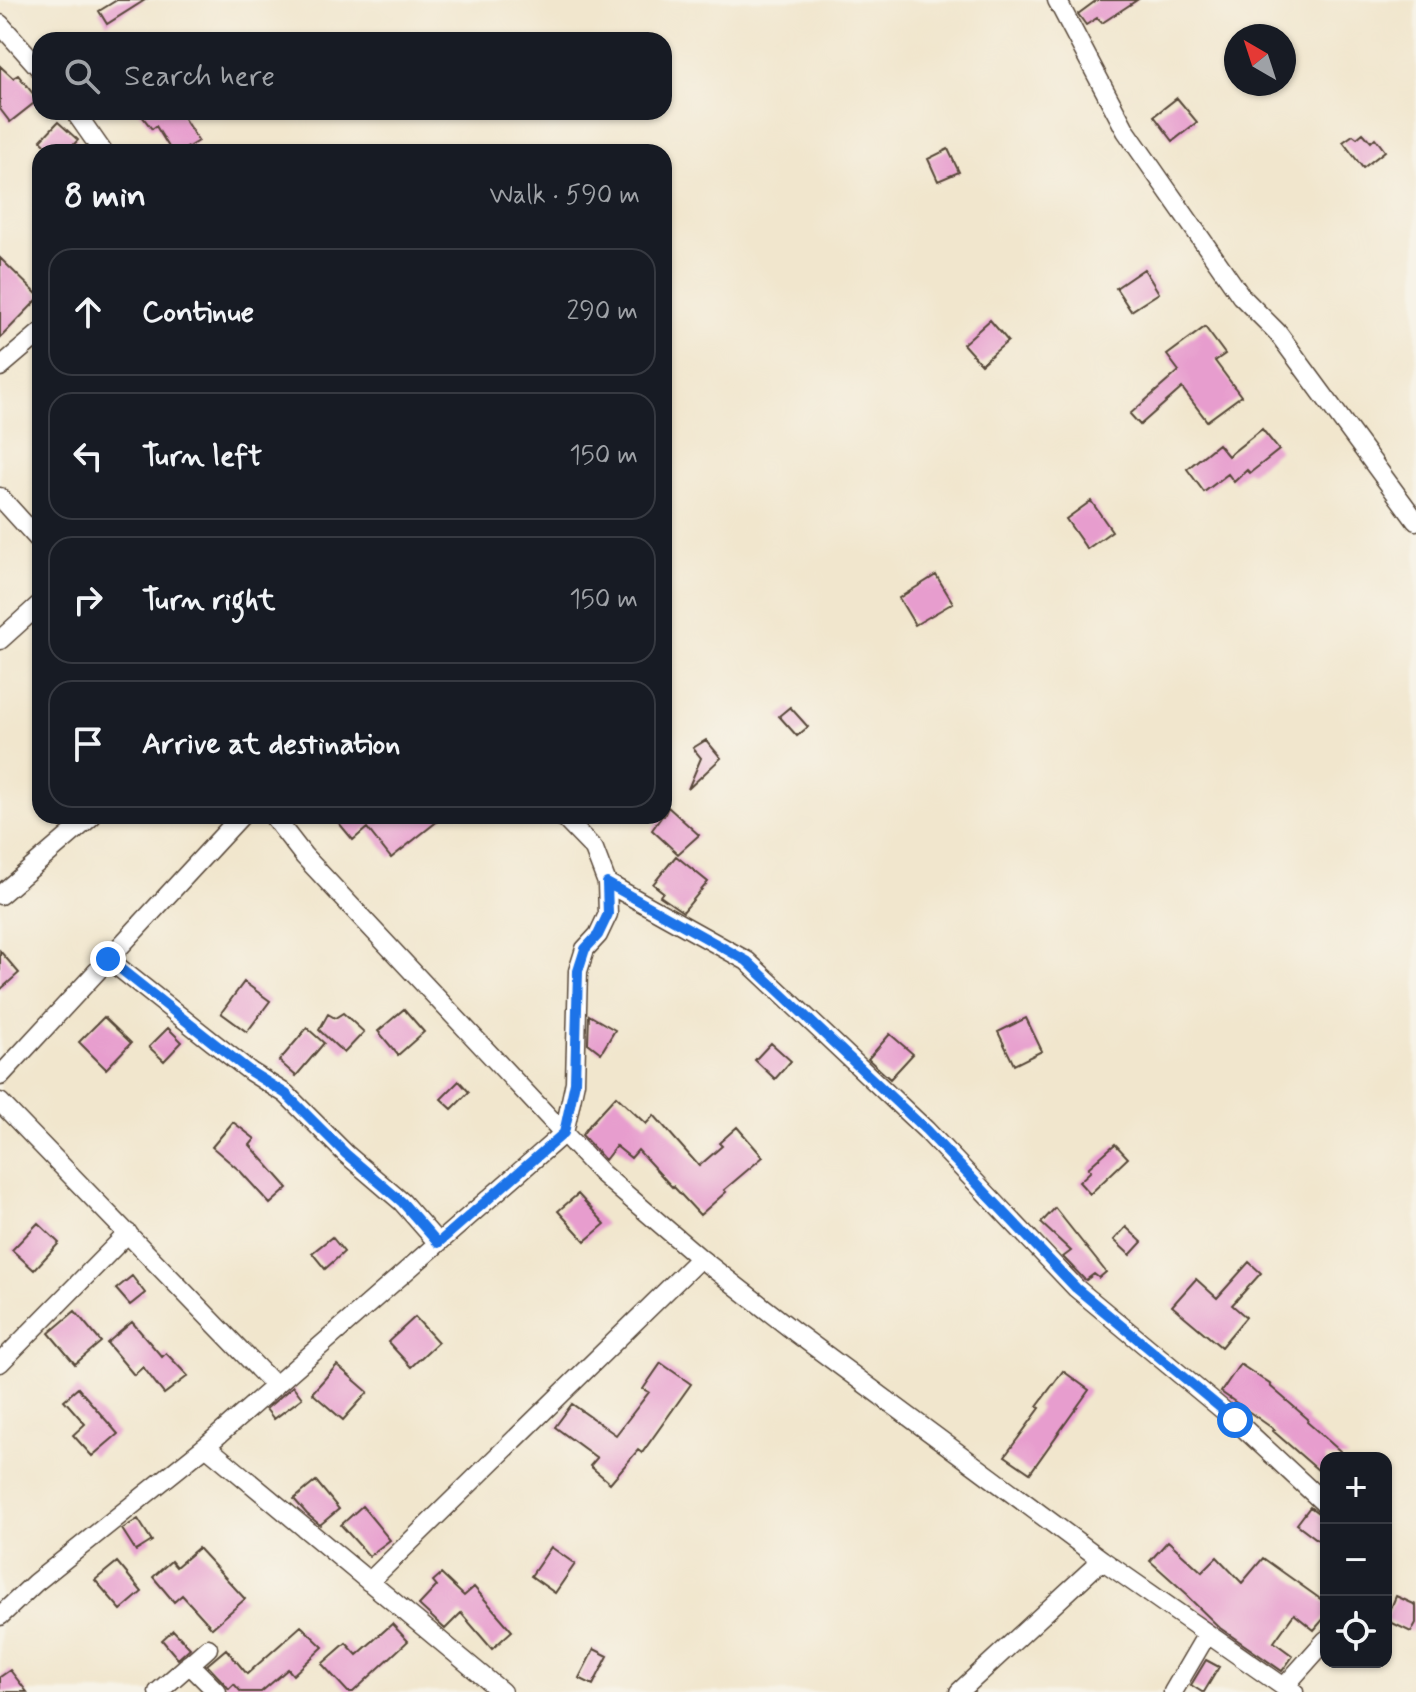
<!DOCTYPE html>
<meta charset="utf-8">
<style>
:root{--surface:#171b24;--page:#242831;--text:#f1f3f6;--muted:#9ea1a6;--line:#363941}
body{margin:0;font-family:Mynerve,sans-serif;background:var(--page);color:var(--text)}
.controls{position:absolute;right:24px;bottom:24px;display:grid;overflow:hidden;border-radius:16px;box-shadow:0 2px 6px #0004}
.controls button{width:72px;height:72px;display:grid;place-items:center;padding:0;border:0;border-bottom:2px solid var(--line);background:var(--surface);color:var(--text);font:40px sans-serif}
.compass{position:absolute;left:1224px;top:24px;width:72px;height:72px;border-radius:50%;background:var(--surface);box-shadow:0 2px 6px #0004;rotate:321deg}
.stop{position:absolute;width:24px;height:24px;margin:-18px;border:6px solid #1a73e8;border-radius:50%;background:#fff}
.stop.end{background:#1a73e8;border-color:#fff;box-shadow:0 2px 8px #0008}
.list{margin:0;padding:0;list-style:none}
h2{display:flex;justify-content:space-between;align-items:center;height:104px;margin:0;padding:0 32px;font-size:34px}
h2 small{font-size:26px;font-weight:400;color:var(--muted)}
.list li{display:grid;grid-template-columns:52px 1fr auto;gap:24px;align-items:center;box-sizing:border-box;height:128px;margin:0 16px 16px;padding:0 16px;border:2px solid var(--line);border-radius:24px}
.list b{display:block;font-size:30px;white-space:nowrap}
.list em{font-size:26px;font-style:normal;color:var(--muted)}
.icon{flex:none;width:44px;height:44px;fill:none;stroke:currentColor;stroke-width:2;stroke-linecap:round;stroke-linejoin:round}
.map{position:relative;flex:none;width:1416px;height:1692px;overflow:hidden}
.search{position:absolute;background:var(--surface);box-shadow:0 2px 6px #0004;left:32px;top:32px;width:640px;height:88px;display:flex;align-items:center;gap:20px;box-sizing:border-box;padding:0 28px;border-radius:24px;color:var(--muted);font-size:30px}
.panel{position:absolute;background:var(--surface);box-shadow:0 2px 6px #0004;left:32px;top:144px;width:640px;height:680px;border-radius:24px}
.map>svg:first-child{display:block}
.building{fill:#e79dce}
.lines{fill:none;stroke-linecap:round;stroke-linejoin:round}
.minor-casing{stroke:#564638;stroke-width:21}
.minor{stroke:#fff;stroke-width:18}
.route{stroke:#1a73e8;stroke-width:10}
</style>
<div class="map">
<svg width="1416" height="1692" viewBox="0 0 1416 1692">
<rect width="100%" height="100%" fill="#f7f3e8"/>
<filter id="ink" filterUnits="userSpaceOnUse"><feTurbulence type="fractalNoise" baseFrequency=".0125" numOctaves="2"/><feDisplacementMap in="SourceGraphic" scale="16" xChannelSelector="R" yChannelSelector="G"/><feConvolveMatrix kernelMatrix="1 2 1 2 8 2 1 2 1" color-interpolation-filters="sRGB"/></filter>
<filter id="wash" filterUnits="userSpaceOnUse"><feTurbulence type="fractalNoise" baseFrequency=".006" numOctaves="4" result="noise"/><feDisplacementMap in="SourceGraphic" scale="32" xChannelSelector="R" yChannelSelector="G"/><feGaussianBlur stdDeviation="1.8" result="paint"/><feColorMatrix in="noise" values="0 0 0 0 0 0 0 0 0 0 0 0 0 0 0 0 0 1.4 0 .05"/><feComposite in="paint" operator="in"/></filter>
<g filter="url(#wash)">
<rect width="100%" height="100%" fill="#f1e6cd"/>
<g id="blocks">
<path class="building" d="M 117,0 L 145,0 L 107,24 L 99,11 Z
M 1097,0 L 1137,0 L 1102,23 L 1097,18 L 1086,25 L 1078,14 Z
M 0,66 L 13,78 L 18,75 L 38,100 L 10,122 L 0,109 Z
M 1177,98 L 1197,122 L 1173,141 L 1154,116 Z
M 139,112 L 180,112 L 198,141 L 180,152 L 172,152 L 156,126 L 152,129 Z
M 58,122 L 78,140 L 67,152 L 53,152 L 41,140 Z
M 1363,133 L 1371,142 L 1375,138 L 1385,151 L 1363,168 L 1343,142 L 1353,135 L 1357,138 Z
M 948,149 L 959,172 L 938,181 L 928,159 Z
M 0,258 L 40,297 L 0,338 Z
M 1144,269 L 1159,293 L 1131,311 L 1116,288 Z
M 990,320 L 1008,341 L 981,364 L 963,344 Z
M 1205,327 L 1225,354 L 1215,361 L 1241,396 L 1207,421 L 1182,388 L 1140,425 L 1130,414 L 1179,371 L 1167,355 Z
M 1262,429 L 1279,450 L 1250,473 L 1247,470 L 1234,482 L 1228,474 L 1204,492 L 1187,469 L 1218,444 L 1228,456 Z
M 1091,501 L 1112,531 L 1087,549 L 1066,519 Z
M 936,575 L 953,603 L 915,625 L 899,598 Z
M 790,707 L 808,727 L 797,736 L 779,716 Z
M 706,740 L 721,758 L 688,789 L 701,758 L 693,748 Z
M 668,807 L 699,835 L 678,854 L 652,830 L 662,816 L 664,816 Z
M 333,816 L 444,816 L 391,858 L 367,828 L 353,840 Z
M 676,856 L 708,882 L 683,912 L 660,896 L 663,892 L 653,884 Z
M 0,951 L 19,973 L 0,990 Z
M 244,982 L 270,1001 L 247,1032 L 221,1013 Z
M 404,1009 L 424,1032 L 398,1055 L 378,1031 Z
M 343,1013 L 364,1032 L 344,1053 L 319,1030 L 328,1014 L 335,1018 Z
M 589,1015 L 615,1030 L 601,1053 L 588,1043 Z
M 104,1017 L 131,1043 L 106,1069 L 79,1042 Z
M 1026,1018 L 1042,1051 L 1014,1065 L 998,1032 Z
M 168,1028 L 182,1042 L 164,1061 L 149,1047 Z
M 307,1028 L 324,1043 L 296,1076 L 279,1061 Z
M 890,1034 L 913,1054 L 890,1079 L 868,1059 Z
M 771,1043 L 791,1061 L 775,1079 L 755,1060 Z
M 459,1081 L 469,1092 L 452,1109 L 441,1099 Z
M 616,1096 L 646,1124 L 654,1115 L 699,1166 L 722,1146 L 719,1143 L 737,1127 L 763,1157 L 724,1190 L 726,1192 L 700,1215 L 673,1186 L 672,1187 L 638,1150 L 631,1158 L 616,1146 L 605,1160 L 582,1135 L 591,1123 Z
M 233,1122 L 255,1139 L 250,1145 L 288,1188 L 270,1204 L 240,1171 L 212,1147 Z
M 1115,1144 L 1128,1158 L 1090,1194 L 1079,1182 L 1091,1171 L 1088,1168 Z
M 578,1194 L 605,1224 L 585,1241 L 558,1211 Z
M 1055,1208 L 1106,1272 L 1099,1278 L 1094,1274 L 1086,1280 L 1084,1279 L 1063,1257 L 1071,1251 L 1041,1223 Z
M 38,1223 L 59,1243 L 34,1270 L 12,1250 Z
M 1126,1227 L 1142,1242 L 1130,1255 L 1114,1240 Z
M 332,1237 L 344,1252 L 325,1269 L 312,1253 Z
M 1249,1262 L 1261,1273 L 1232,1305 L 1246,1317 L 1221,1347 L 1172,1306 L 1196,1279 L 1217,1298 Z
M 132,1276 L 145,1293 L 130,1305 L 116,1289 Z
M 75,1311 L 101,1342 L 75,1364 L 49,1333 Z
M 415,1317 L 438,1342 L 411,1367 L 388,1342 Z
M 132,1322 L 162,1357 L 166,1353 L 188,1376 L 164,1394 L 143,1367 L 134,1375 L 107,1343 Z
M 661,1363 L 691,1384 L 642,1453 L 638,1450 L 610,1483 L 590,1466 L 597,1458 L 555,1427 L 572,1404 L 616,1435 L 649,1392 L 643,1389 Z
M 1240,1364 L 1271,1385 L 1270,1386 L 1308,1419 L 1307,1422 L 1348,1458 L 1326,1458 L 1326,1477 L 1273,1431 L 1275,1430 L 1221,1392 Z
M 337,1365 L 368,1392 L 343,1420 L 312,1393 Z
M 1063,1371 L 1089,1390 L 1030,1473 L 1005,1456 L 1040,1408 L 1037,1406 Z
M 293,1386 L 302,1398 L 274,1419 L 266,1409 Z
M 78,1388 L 118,1434 L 92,1456 L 73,1435 L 85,1424 L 64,1400 Z
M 316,1481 L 339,1509 L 320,1525 L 307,1514 L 294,1499 Z
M 362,1506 L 390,1540 L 369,1556 L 341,1525 Z
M 1310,1507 L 1326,1519 L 1326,1546 L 1297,1524 Z
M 138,1519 L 152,1541 L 136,1551 L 122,1529 Z
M 1168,1541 L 1202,1572 L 1217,1557 L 1242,1583 L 1263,1558 L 1326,1603 L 1326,1616 L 1314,1630 L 1294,1614 L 1274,1642 L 1293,1656 L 1282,1671 L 1220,1628 L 1186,1595 L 1187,1594 L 1150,1561 Z
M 551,1547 L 575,1564 L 555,1593 L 531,1576 Z
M 198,1548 L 245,1599 L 212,1628 L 182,1595 L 174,1602 L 153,1577 L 171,1561 L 176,1567 Z
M 117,1562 L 142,1592 L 121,1610 L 95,1580 Z
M 441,1574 L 464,1596 L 474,1587 L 512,1631 L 492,1649 L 461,1613 L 445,1629 L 419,1605 L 437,1586 L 433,1581 Z
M 1396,1596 L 1416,1605 L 1416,1623 L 1411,1632 L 1386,1620 Z
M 392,1624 L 408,1641 L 353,1692 L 348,1692 L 322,1664 L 346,1643 L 357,1655 Z
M 301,1626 L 323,1647 L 293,1675 L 288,1669 L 261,1692 L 241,1692 L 234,1684 L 229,1689 L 225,1684 L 207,1665 L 226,1649 L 247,1674 Z
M 173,1630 L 190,1648 L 178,1659 L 162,1640 Z
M 594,1649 L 608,1656 L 593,1685 L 579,1678 Z
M 1206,1660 L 1219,1667 L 1204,1692 L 1202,1692 L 1191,1685 Z
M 10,1670 L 27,1692 L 0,1692 L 0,1677 Z"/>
</g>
</g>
<g filter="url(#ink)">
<use href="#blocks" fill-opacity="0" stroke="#564638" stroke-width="2"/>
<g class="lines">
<g class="minor-casing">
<path id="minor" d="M 1057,0 L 1126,131 L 1241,296 L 1277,332 L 1416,521
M 0,24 L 40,69
M 75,112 L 103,152
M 0,367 L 40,333
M 0,497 L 40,541
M 0,640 L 40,604
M 273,816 L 304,856 L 601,1173 L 700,1258 L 795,1332 L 1102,1560 L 1284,1687 L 1294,1692
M 607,883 L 747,961 L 926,1130 L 1076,1288 L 1235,1420 L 1326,1505
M 0,895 L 92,816
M 108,959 L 210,1040 L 251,1072 L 286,1094 L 346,1154 L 402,1202 L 438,1243
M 0,1076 L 241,816
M 0,1102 L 275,1386
M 0,1363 L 128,1233
M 206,1446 L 502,1692
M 369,1582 L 700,1258
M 0,1616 L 35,1583 L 206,1446 L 564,1133 L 575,1082 L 578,971 L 585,949 L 598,935 L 608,914 L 607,883 L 594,849 L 562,816
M 189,1664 L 217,1692
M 1284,1687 L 1326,1640
M 158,1692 L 208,1648
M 959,1692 L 1102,1560
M 1173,1692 L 1207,1634"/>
</g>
<use href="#minor" class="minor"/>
</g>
</g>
<g class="lines" filter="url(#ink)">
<path class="route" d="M 108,959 L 210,1040 L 251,1072 L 286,1094 L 346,1154 L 402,1202 L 438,1243 L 564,1133 L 575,1082 L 578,971 L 585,949 L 598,935 L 608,914 L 607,883 L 747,961 L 926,1130 L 1076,1288 L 1235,1420"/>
</g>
</svg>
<div class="controls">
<button>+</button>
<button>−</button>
<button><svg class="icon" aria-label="locate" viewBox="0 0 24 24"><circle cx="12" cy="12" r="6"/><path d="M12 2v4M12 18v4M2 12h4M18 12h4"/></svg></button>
</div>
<svg class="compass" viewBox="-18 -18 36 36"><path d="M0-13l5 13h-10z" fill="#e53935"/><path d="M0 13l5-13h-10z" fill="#9ea1a6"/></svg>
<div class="stop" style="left:1235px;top:1420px"></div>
<div class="stop end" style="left:108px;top:959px"></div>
<div class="search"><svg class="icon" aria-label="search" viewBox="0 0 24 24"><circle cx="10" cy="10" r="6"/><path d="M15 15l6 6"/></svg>Search here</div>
<section class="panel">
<h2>8 min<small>Walk · 590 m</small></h2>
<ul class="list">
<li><svg class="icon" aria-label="ahead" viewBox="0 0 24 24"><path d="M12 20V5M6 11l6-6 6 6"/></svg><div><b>Continue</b></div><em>290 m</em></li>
<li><svg class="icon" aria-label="left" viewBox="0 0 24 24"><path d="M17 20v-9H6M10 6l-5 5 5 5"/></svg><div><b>Turn left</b></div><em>150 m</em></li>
<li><svg class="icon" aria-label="right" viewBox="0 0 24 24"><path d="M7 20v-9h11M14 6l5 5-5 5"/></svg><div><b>Turn right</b></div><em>150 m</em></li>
<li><svg class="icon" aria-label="arrive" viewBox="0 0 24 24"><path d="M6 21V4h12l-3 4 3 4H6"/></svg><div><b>Arrive at destination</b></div></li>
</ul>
</section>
</div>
